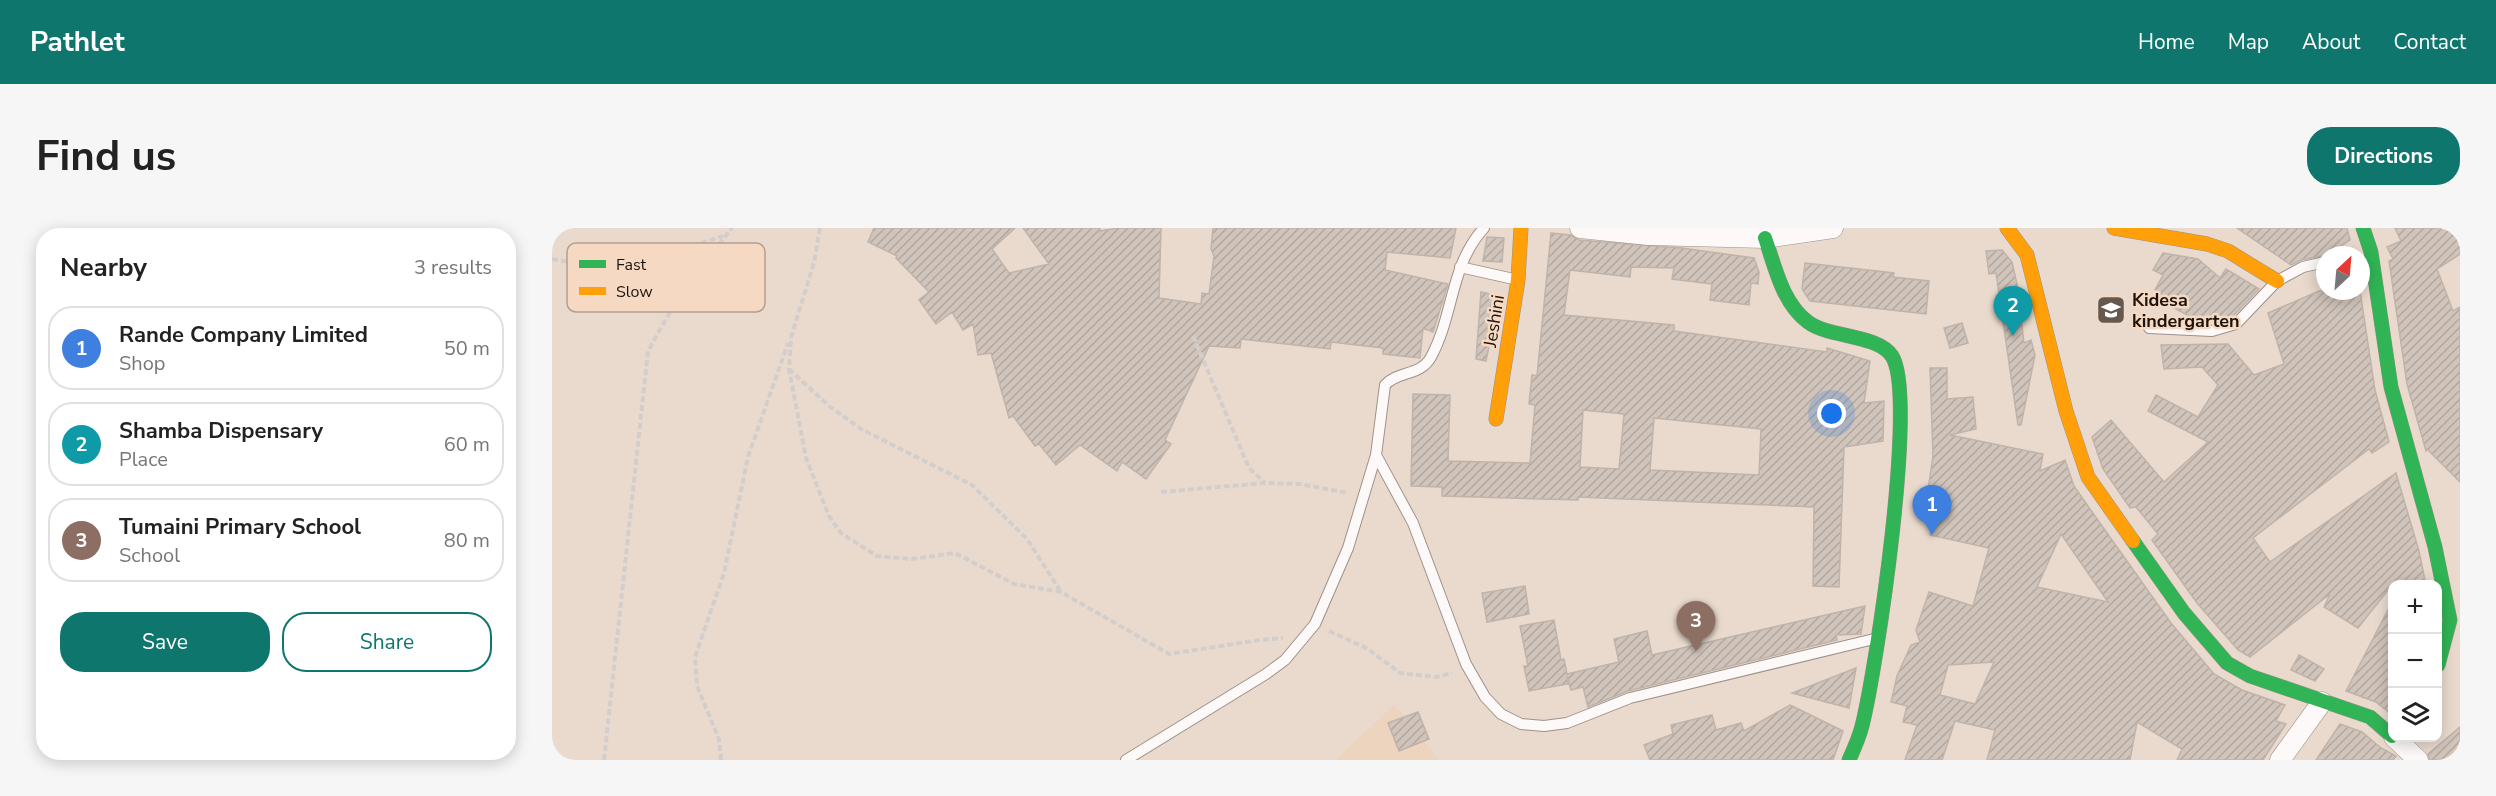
<!DOCTYPE html>
<meta charset="utf-8">
<style>
:root{--surface:#fff;--page:#f6f6f6;--text:#222;--muted:#767676;--line:#e0e0e0;--accent:#0f766e}
body{margin:0;font-family:"Nunito Sans",sans-serif;background:var(--page);color:var(--text)}
.controls{position:absolute;right:18px;bottom:18px;display:grid;overflow:hidden;border-radius:12px;box-shadow:0 3px 15px #0003}
.controls button{width:54px;height:54px;display:grid;place-items:center;padding:0;border:0;border-bottom:2px solid var(--line);background:var(--surface);color:var(--text);font:30px sans-serif}
.compass{position:absolute;left:1764px;top:18px;width:54px;height:54px;border-radius:50%;background:var(--surface);box-shadow:0 3px 15px #0003;rotate:26deg}
.you{position:absolute;left:1280px;top:186px;width:21px;height:21px;margin:-15px;border:4px solid #fff;border-radius:50%;background:#1a73e8;box-shadow:0 0 0 9px #1a73e833}
.badge{display:grid;place-items:center;width:39px;height:39px;border-radius:50%;background:var(--accent);color:#fff;font-size:20px;font-weight:700}
.pin{position:absolute;translate:-50% -50px;filter:drop-shadow(0 2px 3px #0008)}
.pin::after{content:'';position:absolute;top:32px;width:21px;height:18px;background:inherit;clip-path:polygon(0 0,100% 0,50% 100%)}
.list{margin:0;padding:0;list-style:none}
h2{display:flex;justify-content:space-between;align-items:center;height:78px;margin:0;padding:0 24px;font-size:26px}
h2 small{font-size:20px;font-weight:400;color:var(--muted)}
.list li{display:grid;grid-template-columns:39px 1fr auto;gap:18px;align-items:center;box-sizing:border-box;height:84px;margin:0 12px 12px;padding:0 12px;border:2px solid var(--line);border-radius:24px}
.list b{display:block;font-size:22px;white-space:nowrap}
.list p{margin:0;font-size:20px;white-space:nowrap;color:var(--muted)}
.list em{font-size:20px;font-style:normal;color:var(--muted)}
.actions{display:flex;gap:12px;padding:18px 24px}
.actions a{flex:1;padding:14px 0;border:2px solid var(--accent);border-radius:24px;text-align:center;font-size:21px;color:var(--accent)}
.actions .main{background:var(--accent);color:#fff}
.icon{flex:none;width:33px;height:33px;fill:none;stroke:currentColor;stroke-width:2;stroke-linecap:round;stroke-linejoin:round}
.map{position:relative;flex:none;width:1908px;height:532px;overflow:hidden;border-radius:24px}
header{display:flex;align-items:center;gap:36px;box-sizing:border-box;height:84px;padding:0 30px;background:var(--accent);color:#fff}
header strong{font-size:28px}
nav{display:flex;gap:33px;margin-inline-start:auto;font-size:21px}
.intro{display:flex;align-items:center;justify-content:space-between;box-sizing:border-box;height:144px;padding:0 36px}
h1{margin:0;font-size:42px}
.button{padding:15px 27px;border-radius:24px;background:var(--accent);color:#fff;font-size:21px;font-weight:700}
main{display:flex;gap:36px;padding:0 36px}
aside{flex:1;background:var(--surface);border-radius:24px;box-shadow:0 3px 15px #0003}
.map>svg:first-child{display:block}
.built{fill:#edd4bf}
.building{fill:url(#building-hatch);stroke:#bfb3aa;stroke-width:1.5;fill-rule:evenodd}
.lines{fill:none;stroke-linecap:round;stroke-linejoin:round}
.lane-casing{stroke:#9d9188;stroke-width:12}
.street-casing{stroke:#9d9188;stroke-width:21}
.fast-casing{stroke:#9d9188;stroke-width:15}
.slow-casing{stroke:#9d9188;stroke-width:15}
.path{stroke:#d3cecb;stroke-width:4;stroke-dasharray:6 3;stroke-linecap:butt}
.lane{stroke:#fcf9f8;stroke-width:10}
.street{stroke:#fcf9f8;stroke-width:20}
.fast{stroke:#30b455;stroke-width:14}
.slow{stroke:#ff9f0a;stroke-width:14}
.labels{text-anchor:middle;dominant-baseline:central;stroke-width:5;stroke-linejoin:round;paint-order:stroke}
.poi-label{font-size:18px;font-weight:bold;fill:#1d130b;stroke:#f5d9c3;text-anchor:start}
.street-label{font-size:18px;fill:#1d130b;stroke:#f5d9c3}
.key{fill:#f5d9c3;stroke:#b49e8c;stroke-width:1.5}
.key-label{font-size:16px;fill:#1d130b}
</style>
<header>
<strong>Pathlet</strong>
<nav><a>Home</a><a>Map</a><a>About</a><a>Contact</a></nav>
</header>
<div class="intro"><h1>Find us</h1><a class="button">Directions</a></div>
<main>
<aside>
<h2>Nearby<small>3 results</small></h2>
<ul class="list">
<li><span class="badge" style="background:#3f7fe0">1</span><div><b>Rande Company Limited</b><p>Shop</p></div><em>50 m</em></li>
<li><span class="badge" style="background:#0f9aa8">2</span><div><b>Shamba Dispensary</b><p>Place</p></div><em>60 m</em></li>
<li><span class="badge" style="background:#8d6e63">3</span><div><b>Tumaini Primary School</b><p>School</p></div><em>80 m</em></li>
</ul>
<div class="actions"><a class="main">Save</a><a>Share</a></div>
</aside>
<div class="map">
<svg width="1908" height="532" viewBox="0 0 1908 532">
<defs>
<pattern id="building-hatch" width="6" height="6" patternUnits="userSpaceOnUse" patternTransform="scale(1.5)"><rect width="6" height="6" fill="#d0c4bb"/><path d="M-1 1l2-2M0 6l6-6M5 7l2-2" fill="none" stroke="#b2a89f"/></pattern>
</defs>
<rect width="100%" height="100%" fill="#eadace"/>
<path class="built" d="M 842,476 L 887,532 L 784,532 Z"/>
<path class="building" d="M 322,0 L 463,0 L 440,21 L 457,45 L 497,36 L 471,0 L 548,0 L 548,3 L 566,0 L 609,0 L 607,70 L 649,76 L 650,65 L 657,66 L 662,28 L 659,21 L 661,0 L 904,0 L 898,30 L 835,24 L 833,42 L 896,56 L 881,104 L 871,100 L 868,130 L 831,126 L 831,120 L 779,114 L 778,121 L 689,111 L 688,120 L 657,118 L 613,212 L 619,216 L 594,251 L 570,234 L 565,243 L 528,217 L 504,237 L 487,216 L 483,218 L 461,188 L 457,190 L 439,125 L 426,127 L 421,96 L 411,102 L 400,84 L 384,96 L 367,72 L 377,64 L 344,30 L 345,28 L 316,14 Z
M 1685,0 L 1795,0 L 1798,12 L 1775,27 L 1749,32 L 1739,37 Z
M 1843,0 L 1908,0 L 1908,26 L 1885,41 L 1901,83 L 1908,79 L 1908,254 L 1875,221 L 1874,223 L 1855,156 L 1837,33 L 1841,31 L 1835,19 L 1849,13 Z
M 999,5 L 1019,7 L 1027,12 L 1130,20 L 1202,30 L 1207,44 L 1206,56 L 1199,55 L 1197,77 L 1158,72 L 1160,56 L 1120,51 L 1122,40 L 1079,39 L 1078,49 L 1018,42 L 1012,87 L 1122,97 L 1122,103 L 1275,124 L 1275,120 L 1318,133 L 1312,175 L 1332,173 L 1331,213 L 1292,219 L 1287,359 L 1261,358 L 1262,279 L 1026,269 L 1026,272 L 890,268 L 890,259 L 859,258 L 861,166 L 898,167 L 896,233 L 978,235 L 983,177 L 977,176 L 980,147 L 985,148 ZM 1031,182 L 1072,186 L 1067,241 L 1028,239 ZM 1102,190 L 1209,201 L 1207,247 L 1098,242 Z
M 935,9 L 952,10 L 950,34 L 931,33 Z
M 1450,22 L 1460,34 L 1465,56 L 1472,115 L 1479,112 L 1483,127 L 1469,197 L 1466,197 L 1444,45 L 1437,46 L 1434,23 Z
M 1611,25 L 1646,31 L 1668,50 L 1674,41 L 1707,61 L 1679,90 L 1651,95 L 1606,72 L 1609,66 L 1603,62 L 1611,47 L 1601,42 Z
M 1253,35 L 1342,45 L 1341,49 L 1377,53 L 1374,86 L 1258,73 L 1250,61 Z
M 1767,63 L 1808,63 L 1823,162 L 1837,214 L 1820,225 L 1817,221 L 1701,310 L 1718,334 L 1844,245 L 1867,323 L 1874,357 L 1840,357 L 1806,400 L 1772,379 L 1778,366 L 1698,429 L 1686,422 L 1645,375 L 1600,312 L 1606,306 L 1584,279 L 1578,280 L 1551,241 L 1540,209 L 1559,192 L 1612,254 L 1656,214 L 1596,183 L 1604,167 L 1646,189 L 1666,157 L 1650,139 L 1612,141 L 1609,117 L 1676,116 L 1702,147 L 1732,136 L 1716,85 Z
M 929,64 L 947,68 L 934,133 L 924,131 Z
M 1410,95 L 1416,115 L 1398,120 L 1392,100 Z
M 1378,140 L 1395,140 L 1395,171 L 1421,169 L 1424,201 L 1398,207 L 1491,226 L 1488,243 L 1513,232 L 1522,258 L 1538,281 L 1619,395 L 1662,446 L 1690,462 L 1733,477 L 1724,493 L 1734,496 L 1711,532 L 1625,532 L 1630,521 L 1585,494 L 1578,532 L 1435,532 L 1443,502 L 1403,493 L 1390,532 L 1353,532 L 1365,497 L 1351,494 L 1355,478 L 1339,474 L 1345,448 L 1359,417 L 1368,414 L 1364,402 L 1377,364 L 1421,378 L 1437,320 L 1378,307 L 1387,264 L 1376,262 L 1381,228 ZM 1509,306 L 1556,374 L 1485,359 ZM 1442,434 L 1423,476 L 1388,467 L 1396,437 Z
M 973,358 L 977,386 L 935,394 L 930,365 Z
M 1840,374 L 1840,487 L 1824,474 L 1794,463 Z
M 1313,378 L 1309,406 L 1284,407 L 1285,412 L 1076,463 L 1036,479 L 1031,459 L 1019,462 L 1015,448 L 1016,456 L 977,463 L 972,438 L 976,438 L 968,398 L 1002,392 L 1009,432 L 1012,431 L 1015,446 L 1067,434 L 1062,411 L 1095,403 L 1100,427 Z
M 1747,427 L 1772,441 L 1763,453 L 1739,442 Z
M 1304,440 L 1297,480 L 1240,465 Z
M 1238,477 L 1291,503 L 1281,532 L 1098,532 L 1092,517 L 1121,506 L 1119,497 L 1160,487 L 1164,502 L 1189,495 L 1192,503 Z
M 866,484 L 877,511 L 847,523 L 836,495 Z
M 1788,496 L 1810,504 L 1829,520 L 1844,528 L 1841,532 L 1764,532 Z
M 1908,499 L 1908,532 L 1878,532 L 1876,526 Z"/>
<g class="lines">
<g class="lane-casing">
<path id="lane" d="M 908,39 L 966,52
M 1597,100 L 1660,103 L 1684,96 L 1725,53 L 1751,39 L 1773,34
M 824,227 L 861,295 L 914,436 L 933,469 L 949,486 L 969,496 L 992,498 L 1015,495 L 1078,470 L 1322,411
M 574,532 L 714,446 L 733,432 L 763,396 L 796,320 L 824,227 L 833,157 C 845,143 869,148 879,129 C 902,87 898,37 932,0"/>
</g>
<g class="street-casing">
<path id="street" d="M 1028,0 L 1096,7 L 1213,10 L 1281,0
M 1842,509 L 1866,532
M 1728,532 L 1770,474"/>
</g>
<g class="fast-casing">
<path id="fast" d="M 1811,0 L 1819,24 L 1839,159 L 1883,319 L 1898,392 L 1886,437
M 1213,10 C 1223,38 1230,75 1256,94 C 1277,110 1325,106 1340,128 C 1366,168 1324,443 1310,498 C 1307,510 1302,521 1297,532
M 1581,313 L 1632,385 L 1675,435 L 1698,448 L 1818,489 L 1840,508"/>
</g>
<g class="slow-casing">
<path id="slow" d="M 1455,0 L 1475,27 L 1514,183 L 1536,249 L 1581,313
M 1562,0 L 1655,16 L 1676,23 L 1725,53
M 944,191 L 966,52 L 969,0"/>
</g>
<path class="path" d="M 268,0 L 262,35 L 239,109 L 237,141 L 254,230 L 277,288 L 289,305 L 325,328 L 360,331 L 403,325 L 462,356 L 509,364 L 617,426 L 708,412 L 731,410
M 0,31 L 36,37 L 82,37 L 171,8
M 641,108 L 697,240 L 712,254
M 237,141 L 277,178 L 309,201 L 420,257 L 475,311 L 509,364
M 609,264 L 712,255 L 748,256 L 796,265
M 777,403 L 816,421 L 848,445 L 884,449 L 900,445
M 52,532 L 96,123 L 131,61 L 180,0
M 169,532 L 167,511 L 145,458 L 143,429 L 172,345 L 196,229 L 236,115"/>
<use href="#lane" class="lane"/>
<use href="#street" class="street"/>
<use href="#fast" class="fast"/>
<use href="#slow" class="slow"/>
</g>
<defs>
<g id="school-square" transform="scale(1.5)"><rect x="-9" y="-9" width="18" height="18" rx="4" fill="#65594f" stroke="#f5d9c3"/><path d="M0-5L7-2L0 1L-7-2ZM-4 1L0 2.5L4 1V4Q0 6-4 4Z" fill="#fff"/></g>
</defs>
<g fill-rule="evenodd">
<use href="#school-square" x="1559" y="82"/>
</g>
<g class="labels">
<g class="poi-label">
<text x="1580" y="72">Kidesa<tspan x="1580" dy="21">kindergarten</tspan></text>
</g>
<g class="street-label">
<text transform="translate(942 93) rotate(-81)">Jeshini</text>
</g>
</g>
<rect x="15" y="15" width="198" height="69" rx="9" class="key"/>
<rect x="27" y="32" width="27" height="8" fill="#30b455"/>
<rect x="27" y="59" width="27" height="8" fill="#ff9f0a"/>
<g class="key-label">
<text x="64" y="42">Fast</text>
<text x="64" y="69">Slow</text>
</g>
</svg>
<div class="controls">
<button>+</button>
<button>−</button>
<button><svg class="icon" aria-label="layers" viewBox="0 0 24 24"><path d="M12 4l9 5-9 5-9-5zM3 14l9 5 9-5"/></svg></button>
</div>
<svg class="compass" viewBox="-18 -18 36 36"><path d="M0-13l5 13h-10z" fill="#e53935"/><path d="M0 13l5-13h-10z" fill="#767676"/></svg>
<div class="you"></div>
<div class="pin badge" style="left:1380px;top:307px;background:#3f7fe0">1</div>
<div class="pin badge" style="left:1461px;top:108px;background:#0f9aa8">2</div>
<div class="pin badge" style="left:1144px;top:423px;background:#8d6e63">3</div>
</div>
</main>
